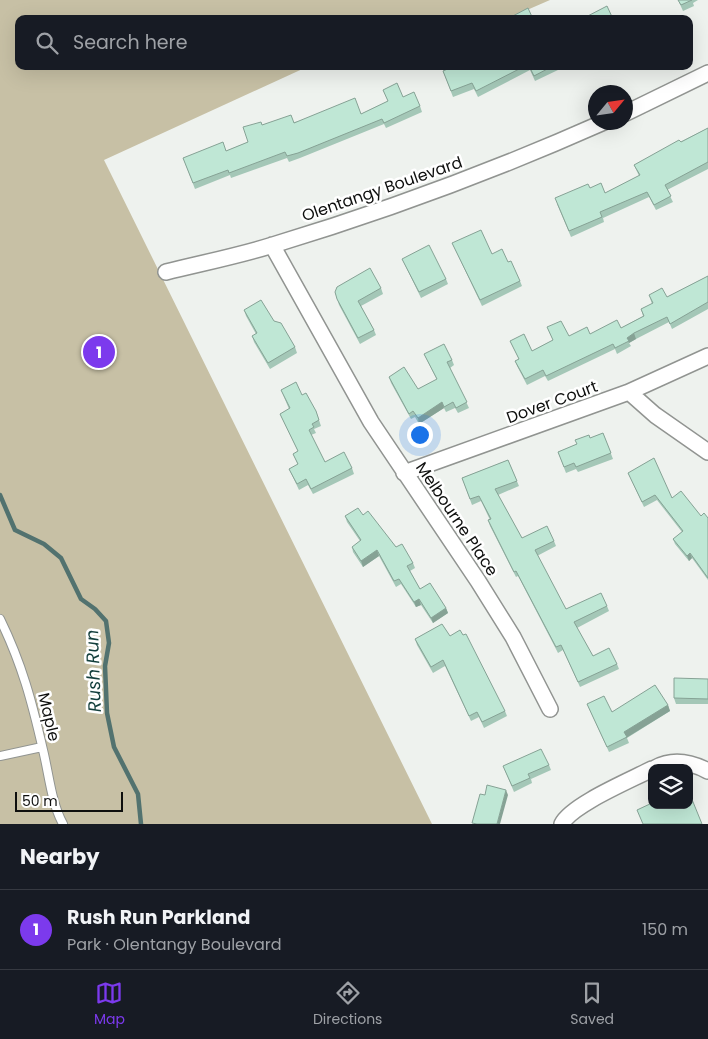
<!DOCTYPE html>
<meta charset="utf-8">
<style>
:root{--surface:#171b24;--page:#20242c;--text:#f1f3f6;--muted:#9ea1a6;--line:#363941;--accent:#7c3aed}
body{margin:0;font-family:Poppins,sans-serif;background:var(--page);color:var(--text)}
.controls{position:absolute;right:15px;bottom:15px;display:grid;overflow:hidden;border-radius:10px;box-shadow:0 5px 20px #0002}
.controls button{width:45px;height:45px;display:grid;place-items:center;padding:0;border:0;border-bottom:1px solid var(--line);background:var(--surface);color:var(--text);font:25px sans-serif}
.compass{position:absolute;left:588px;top:85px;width:45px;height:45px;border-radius:50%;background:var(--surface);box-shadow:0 5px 20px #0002;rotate:61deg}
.scale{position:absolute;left:15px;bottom:12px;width:108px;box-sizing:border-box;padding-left:5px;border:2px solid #0e0f0e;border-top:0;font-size:14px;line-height:18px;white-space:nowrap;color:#0e0f0e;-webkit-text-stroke:4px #fff;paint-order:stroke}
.you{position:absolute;left:419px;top:434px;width:18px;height:18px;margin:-12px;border:4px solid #fff;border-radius:50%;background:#1a73e8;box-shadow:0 0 0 8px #1a73e833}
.badge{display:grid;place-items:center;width:32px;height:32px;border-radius:50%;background:var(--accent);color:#fff;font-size:16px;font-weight:700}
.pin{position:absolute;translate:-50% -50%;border:2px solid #fff;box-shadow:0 1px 5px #0006}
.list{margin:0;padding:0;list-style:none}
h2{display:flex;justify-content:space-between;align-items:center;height:65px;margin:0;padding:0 20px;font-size:21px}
h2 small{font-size:16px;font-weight:400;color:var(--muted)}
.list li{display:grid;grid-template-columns:32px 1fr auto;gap:15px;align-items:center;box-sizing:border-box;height:80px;padding:0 20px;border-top:1px solid var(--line)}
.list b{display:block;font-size:19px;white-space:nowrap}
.list p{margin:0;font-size:16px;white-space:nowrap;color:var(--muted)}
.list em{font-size:16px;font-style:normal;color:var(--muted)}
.icon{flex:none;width:28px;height:28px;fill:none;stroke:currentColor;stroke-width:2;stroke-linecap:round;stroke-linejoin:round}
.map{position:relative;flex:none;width:708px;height:824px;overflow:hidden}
.search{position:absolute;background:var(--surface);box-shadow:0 5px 20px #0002;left:15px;right:15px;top:15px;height:55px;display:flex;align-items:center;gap:12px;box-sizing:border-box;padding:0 18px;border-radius:10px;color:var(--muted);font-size:19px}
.sheet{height:145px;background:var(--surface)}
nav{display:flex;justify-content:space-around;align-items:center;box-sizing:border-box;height:70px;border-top:1px solid var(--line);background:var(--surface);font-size:14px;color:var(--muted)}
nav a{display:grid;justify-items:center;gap:2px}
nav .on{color:var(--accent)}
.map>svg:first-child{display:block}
.green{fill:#c7c0a5}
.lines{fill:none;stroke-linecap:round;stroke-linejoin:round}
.stream{stroke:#52726f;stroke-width:4.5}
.lane-casing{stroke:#919491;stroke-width:10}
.street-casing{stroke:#919491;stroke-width:18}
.lane{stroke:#fff;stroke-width:8}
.street{stroke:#fff;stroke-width:15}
.wall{fill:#a4c7b7}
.shaded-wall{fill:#86a295}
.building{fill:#bfe7d5;stroke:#86a295}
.labels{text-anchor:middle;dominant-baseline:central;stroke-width:5;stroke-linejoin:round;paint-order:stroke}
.street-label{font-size:16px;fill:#0e0f0e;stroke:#fff}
.water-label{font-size:18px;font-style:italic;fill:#133f3c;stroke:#fff}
</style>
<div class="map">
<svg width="708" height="824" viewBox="0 0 708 824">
<rect width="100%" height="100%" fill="#eef2ee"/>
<path class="green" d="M 0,0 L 550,0 L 506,19 L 19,19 L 19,66 L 309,66 L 104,160 L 432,824 L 0,824 Z"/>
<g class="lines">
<path class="stream" d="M 0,495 L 15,530 L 44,544 L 61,558 L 81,599 L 95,609 L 106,621 L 109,643 L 105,666 L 107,713 L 114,747 L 138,794 L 141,824"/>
<g class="lane-casing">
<path id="lane" d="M 0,619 C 22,664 32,702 43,750 C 49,774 51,802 63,824
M 0,756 L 42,747"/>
</g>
<g class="street-casing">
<path id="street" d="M 626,113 L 708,73
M 272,245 L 371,422 L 478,581 L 513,637 L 550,709
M 166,272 C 202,263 238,256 273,245 C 386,211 496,170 604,122
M 629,392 L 655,415 L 708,452
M 404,473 L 629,392 L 708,356
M 655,768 C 673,758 691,762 708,771
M 562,824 C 571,805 631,780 652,769"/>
</g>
<use href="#lane" class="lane"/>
<use href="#street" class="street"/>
</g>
<path class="wall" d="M 678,0 L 698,0 L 693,3 L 694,6 L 683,11 Z
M 454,66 L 557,66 L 558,70 L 535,81 L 530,70 L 478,97 L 474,89 L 453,97 L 443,71 Z
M 383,90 L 403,97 L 420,106 L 422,112 L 386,128 L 384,124 L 300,158 L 289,162 L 287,158 L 231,178 L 230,175 L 195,189 L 183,158 L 226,151 L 248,142 L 262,125 L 294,122 L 361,114 L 388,101 Z
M 708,128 L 708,169 L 667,190 L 673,202 L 656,210 L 649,197 L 603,218 L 604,222 L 571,237 L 557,204 L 590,188 L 605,193 L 639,176 L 634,165 Z
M 452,243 L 492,254 L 520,281 L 522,286 L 482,306 Z
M 402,259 L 446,279 L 448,284 L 421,298 Z
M 708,276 L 708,309 L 672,329 L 669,322 L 636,339 L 629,343 L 631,346 L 617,354 L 615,349 L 548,381 L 545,376 L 527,385 L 517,366 L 515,361 L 519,359 L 510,341 L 532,351 L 553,340 L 547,327 L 569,336 L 590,334 L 621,328 L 643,316 L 641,309 L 652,304 L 649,295 L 667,297 Z
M 381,288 L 383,294 L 361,306 L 374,330 L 376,335 L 360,344 L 339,305 L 335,292 Z
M 244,310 L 274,321 L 295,347 L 297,353 L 270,369 L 254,342 L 252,336 L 256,334 L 246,316 Z
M 424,354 L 452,360 L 454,365 L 450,368 L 469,408 L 458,413 L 455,408 L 446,412 L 444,408 L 419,424 L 415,417 L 411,419 L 391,383 L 389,377 L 418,389 L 437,380 Z
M 281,390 L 302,395 L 316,411 L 321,426 L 314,429 L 316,433 L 311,435 L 325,462 L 352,468 L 354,474 L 313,494 L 308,485 L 299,490 L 289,469 L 298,465 L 293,454 L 298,451 L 280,414 L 289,409 Z
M 603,433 L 613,459 L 578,472 L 576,469 L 566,473 L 558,452 Z
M 508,460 L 519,486 L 498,495 L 522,538 L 554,541 L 556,546 L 537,556 L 566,609 L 607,606 L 609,611 L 577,628 L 593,656 L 617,664 L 619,669 L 580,687 L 563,650 L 558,653 L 518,576 L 516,577 L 490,526 L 488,520 L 490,520 L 481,501 L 472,505 L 462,478 Z
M 628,473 L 672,498 L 701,516 L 708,518 L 708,580 L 692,558 L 689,561 L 675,544 L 673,539 L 682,532 L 657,500 L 644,507 Z
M 363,515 L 413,563 L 415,568 L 410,571 L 420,589 L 446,608 L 448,613 L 433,623 L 421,605 L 416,607 L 401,584 L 396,587 L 379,556 L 363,567 L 353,552 L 352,547 L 360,541 L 347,522 L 345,516 Z
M 450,636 L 505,711 L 507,716 L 484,728 L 479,717 L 471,721 L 445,666 L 433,673 L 417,645 L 415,639 Z
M 708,679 L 708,704 L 676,704 L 674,698 Z
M 587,704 L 612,712 L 668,705 L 670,711 L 627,738 L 629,743 L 609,752 Z
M 549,765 L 551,770 L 531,779 L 532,783 L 514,792 L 503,766 Z"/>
<path class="shaded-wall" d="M 634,333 L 636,339 L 629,343 L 627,338 Z
M 442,402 L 444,408 L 419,424 L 418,418 Z
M 377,550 L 379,556 L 363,567 L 361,561 Z
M 690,553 L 692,558 L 689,561 L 687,556 Z
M 419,599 L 421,605 L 416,607 L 414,602 Z
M 446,608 L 448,613 L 433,623 L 431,618 Z
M 668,705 L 670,711 L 626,738 L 624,732 Z
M 506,790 L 508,795 L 500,824 L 497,824 Z"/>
<path class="building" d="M 678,0 L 692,0 L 681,5 Z
M 607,6 L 613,19 L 582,19 Z
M 528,8 L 533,19 L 511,19 L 511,17 Z
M 454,66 L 525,66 L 476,91 L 472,83 L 451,91 L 443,71 Z
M 529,66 L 553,66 L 534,76 Z
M 397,83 L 403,97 L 414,92 L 420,106 L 384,123 L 382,119 L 298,153 L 287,156 L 285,152 L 229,173 L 228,170 L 193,183 L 183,158 L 223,142 L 226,151 L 248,142 L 243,127 L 261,122 L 262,125 L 291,115 L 294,123 L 355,98 L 361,114 L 388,101 L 383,90 Z
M 708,128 L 708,162 L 665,185 L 671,196 L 654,205 L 647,192 L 600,212 L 602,217 L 569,231 L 555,198 L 588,184 L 590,188 L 601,183 L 605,193 L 640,175 L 634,165 L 679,140 L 681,142 Z
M 481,230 L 492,254 L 502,249 L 508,262 L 511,261 L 520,281 L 480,300 L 452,243 Z
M 429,245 L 446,279 L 419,292 L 402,259 Z
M 370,268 L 381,288 L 358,301 L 374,330 L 358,338 L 337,299 L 335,292 L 337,287 Z
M 708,276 L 708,302 L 670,324 L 667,317 L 634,333 L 627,338 L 629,341 L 615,348 L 613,344 L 546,376 L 543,370 L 525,379 L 515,361 L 519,359 L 510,341 L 524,334 L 532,351 L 553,340 L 547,327 L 561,321 L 569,336 L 587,327 L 590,334 L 617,320 L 621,328 L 644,316 L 641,309 L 653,303 L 649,295 L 662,288 L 667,297 Z
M 261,300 L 274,321 L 281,323 L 295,347 L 268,363 L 252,336 L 257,333 L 244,310 Z
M 444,344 L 452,360 L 447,362 L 467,402 L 456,408 L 453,402 L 444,407 L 442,402 L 418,418 L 413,411 L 409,414 L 389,377 L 404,367 L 418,389 L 437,379 L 424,354 Z
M 296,382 L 302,395 L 306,393 L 316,411 L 319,420 L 312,424 L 314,427 L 309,430 L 325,462 L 344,452 L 352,468 L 311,489 L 306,479 L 297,484 L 289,469 L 298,464 L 293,454 L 298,451 L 280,414 L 290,408 L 281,390 Z
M 603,433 L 611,453 L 576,467 L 574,463 L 564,467 L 558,452 L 577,444 L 575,440 L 589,435 L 590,438 Z
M 654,458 L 672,498 L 681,491 L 701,516 L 704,513 L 708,518 L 708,578 L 690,553 L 687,556 L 673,539 L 683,531 L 655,495 L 642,502 L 628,473 Z
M 508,460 L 517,481 L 495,489 L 522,538 L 547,526 L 554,541 L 535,550 L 566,609 L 601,593 L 607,606 L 574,622 L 593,656 L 609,648 L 617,664 L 578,682 L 561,645 L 556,647 L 516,571 L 514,572 L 488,520 L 491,519 L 479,496 L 470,499 L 462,478 Z
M 358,508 L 363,515 L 368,511 L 396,547 L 402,544 L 413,563 L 407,566 L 420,589 L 430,583 L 446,608 L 431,618 L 419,599 L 414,602 L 399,579 L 394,581 L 377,550 L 361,561 L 352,547 L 361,540 L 345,516 Z
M 442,624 L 450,636 L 460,630 L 463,635 L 466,634 L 505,711 L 482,722 L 477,712 L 469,716 L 443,660 L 431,667 L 415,639 Z
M 674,678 L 708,679 L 708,699 L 674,698 Z
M 655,685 L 668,705 L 624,732 L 627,737 L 607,747 L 587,704 L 604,696 L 612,712 Z
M 541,749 L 549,765 L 528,774 L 530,778 L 512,786 L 503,766 Z
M 487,785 L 506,790 L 497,824 L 477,824 L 472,823 L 480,794 L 485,795 Z
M 691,797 L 702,824 L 643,824 L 637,810 L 652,803 L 652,805 L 654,805 L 655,808 L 660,805 L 689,805 L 689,798 Z"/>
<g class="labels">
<g class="street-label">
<text transform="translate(382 189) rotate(-19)">Olentangy Boulevard</text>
<text transform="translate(552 402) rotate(-20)">Dover Court</text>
<text transform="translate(457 519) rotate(56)">Melbourne Place</text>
<text transform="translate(49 717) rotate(77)">Maple</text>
</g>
<g class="water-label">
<text transform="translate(93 671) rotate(-92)">Rush Run</text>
</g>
</g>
</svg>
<div class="controls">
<button><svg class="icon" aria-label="layers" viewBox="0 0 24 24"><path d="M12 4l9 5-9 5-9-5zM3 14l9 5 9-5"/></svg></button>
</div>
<svg class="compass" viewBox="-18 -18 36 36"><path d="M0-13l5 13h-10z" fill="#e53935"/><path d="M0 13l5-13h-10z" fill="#9ea1a6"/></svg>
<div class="scale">50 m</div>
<div class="you"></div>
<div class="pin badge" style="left:99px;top:352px">1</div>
<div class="search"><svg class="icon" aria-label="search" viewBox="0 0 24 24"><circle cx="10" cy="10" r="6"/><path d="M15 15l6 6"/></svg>Search here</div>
</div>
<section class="sheet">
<h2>Nearby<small></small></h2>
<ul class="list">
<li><span class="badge">1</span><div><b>Rush Run Parkland</b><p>Park · Olentangy Boulevard</p></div><em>150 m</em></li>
</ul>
</section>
<nav>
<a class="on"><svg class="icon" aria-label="map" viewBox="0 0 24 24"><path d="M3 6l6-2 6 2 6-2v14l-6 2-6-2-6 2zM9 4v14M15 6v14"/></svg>Map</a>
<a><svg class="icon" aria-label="directions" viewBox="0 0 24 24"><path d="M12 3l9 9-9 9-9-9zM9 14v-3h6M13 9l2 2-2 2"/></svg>Directions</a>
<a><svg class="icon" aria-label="saved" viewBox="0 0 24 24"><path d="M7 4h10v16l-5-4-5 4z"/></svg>Saved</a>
</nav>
